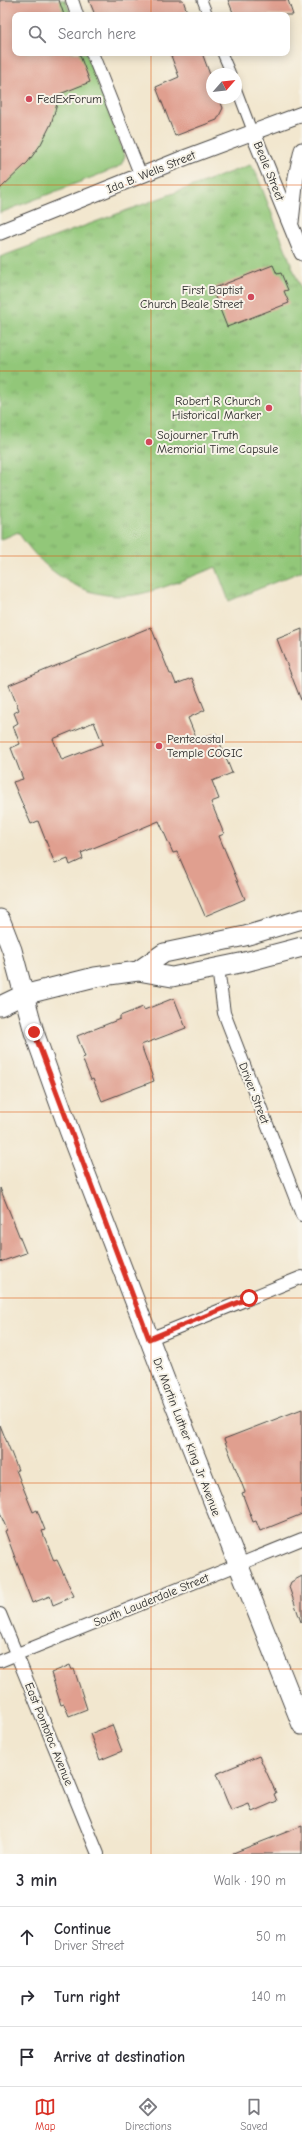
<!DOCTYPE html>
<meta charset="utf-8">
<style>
:root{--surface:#fff;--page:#f7f7f7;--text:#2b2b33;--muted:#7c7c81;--line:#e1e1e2;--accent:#d93025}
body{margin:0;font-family:"Comic Neue",sans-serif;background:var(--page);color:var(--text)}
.compass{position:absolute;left:206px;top:68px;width:36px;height:36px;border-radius:50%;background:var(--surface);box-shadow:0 2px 10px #0003;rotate:62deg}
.stop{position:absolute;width:12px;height:12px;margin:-9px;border:3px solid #d93025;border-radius:50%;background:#fff}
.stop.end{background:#d93025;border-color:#fff;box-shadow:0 1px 4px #0008}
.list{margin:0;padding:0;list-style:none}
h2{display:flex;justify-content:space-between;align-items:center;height:52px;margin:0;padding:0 16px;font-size:17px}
h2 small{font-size:13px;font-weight:400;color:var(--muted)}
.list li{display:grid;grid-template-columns:26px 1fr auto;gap:12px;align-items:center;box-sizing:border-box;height:60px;padding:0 16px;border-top:1px solid var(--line)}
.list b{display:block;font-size:15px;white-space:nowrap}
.list p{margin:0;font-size:13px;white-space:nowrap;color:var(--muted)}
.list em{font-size:13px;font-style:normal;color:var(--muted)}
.icon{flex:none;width:22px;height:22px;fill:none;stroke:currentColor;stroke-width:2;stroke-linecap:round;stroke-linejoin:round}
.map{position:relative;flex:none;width:302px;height:1854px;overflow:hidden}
.search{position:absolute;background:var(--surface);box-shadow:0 2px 10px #0003;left:12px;right:12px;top:12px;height:44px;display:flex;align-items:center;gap:10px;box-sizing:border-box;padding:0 14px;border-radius:8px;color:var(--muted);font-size:15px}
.sheet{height:232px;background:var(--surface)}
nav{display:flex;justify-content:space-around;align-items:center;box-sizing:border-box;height:56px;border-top:1px solid var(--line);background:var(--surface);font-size:11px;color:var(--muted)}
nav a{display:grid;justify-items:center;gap:2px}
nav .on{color:var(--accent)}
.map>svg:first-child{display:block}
.grass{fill:#92c779;stroke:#5e7952}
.park{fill:url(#park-tufts);stroke:#5e7952}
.building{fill:#e09f8f;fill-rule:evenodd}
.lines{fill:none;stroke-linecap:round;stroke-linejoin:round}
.pedestrian-casing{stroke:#494744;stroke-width:11}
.minor-casing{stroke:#494744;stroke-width:14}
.tertiary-casing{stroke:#494744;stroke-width:17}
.primary-casing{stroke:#494744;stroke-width:21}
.pedestrian{stroke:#fff;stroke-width:9}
.minor{stroke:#fff;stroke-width:12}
.tertiary{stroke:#fff;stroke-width:15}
.primary{stroke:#fff;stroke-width:19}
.route{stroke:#d93025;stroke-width:5}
.grid{fill:none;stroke:#df570e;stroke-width:1;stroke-opacity:0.55}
.poi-dot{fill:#d1495b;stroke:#f7f3e8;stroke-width:1.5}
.labels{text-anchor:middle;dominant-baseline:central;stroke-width:4;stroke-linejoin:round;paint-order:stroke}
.poi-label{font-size:12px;fill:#2b2b2b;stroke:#f7f3e8;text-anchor:start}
.street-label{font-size:12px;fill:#2b2b2b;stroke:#f7f3e8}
</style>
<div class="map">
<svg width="302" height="1854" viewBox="0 0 302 1854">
<defs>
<pattern id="park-tufts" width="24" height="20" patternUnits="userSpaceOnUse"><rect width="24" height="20" fill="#92c779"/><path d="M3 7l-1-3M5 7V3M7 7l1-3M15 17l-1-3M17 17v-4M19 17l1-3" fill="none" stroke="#77a263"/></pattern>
</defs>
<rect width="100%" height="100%" fill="#f7f3e8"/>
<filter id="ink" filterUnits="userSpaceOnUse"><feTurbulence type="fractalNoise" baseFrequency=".025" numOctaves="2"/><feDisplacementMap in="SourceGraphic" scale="8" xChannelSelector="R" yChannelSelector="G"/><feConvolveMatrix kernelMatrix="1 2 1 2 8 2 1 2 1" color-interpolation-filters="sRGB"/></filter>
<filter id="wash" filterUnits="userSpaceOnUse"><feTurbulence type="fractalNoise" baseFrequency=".012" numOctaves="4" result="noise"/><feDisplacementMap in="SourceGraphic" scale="16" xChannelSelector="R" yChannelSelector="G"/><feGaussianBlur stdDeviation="0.9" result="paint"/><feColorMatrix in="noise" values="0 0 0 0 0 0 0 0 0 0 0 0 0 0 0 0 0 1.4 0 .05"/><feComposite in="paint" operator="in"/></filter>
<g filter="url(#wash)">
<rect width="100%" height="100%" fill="#f2e7cf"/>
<path class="grass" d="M 0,0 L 65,0 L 71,15 L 15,15 L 15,53 L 86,53 L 125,156 L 121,165 L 116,168 L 0,213 Z"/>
<path class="park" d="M 250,165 L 255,170 L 302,292 L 302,571 L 229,601 L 216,567 C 192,576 168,587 144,593 C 91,606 45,574 18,532 L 0,540 L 0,257 Z"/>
<g id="blocks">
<path class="building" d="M 0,0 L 59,0 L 64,15 L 15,15 L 15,53 L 79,53 L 90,82 L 60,94 L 51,124 L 41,144 L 28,162 L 0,189 Z
M 89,0 L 183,0 L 188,15 L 95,15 Z
M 228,0 L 288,0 L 293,15 L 234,15 Z
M 170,53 L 202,53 L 212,80 L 212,98 L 219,98 L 223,108 L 217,120 L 175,136 L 156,87 L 179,77 Z
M 273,265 L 277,274 L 281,273 L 288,290 L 284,291 L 289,303 L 227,327 L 212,289 Z
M 151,627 L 170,674 L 172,674 L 176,684 L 192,678 L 205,710 L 188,718 L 197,740 L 216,733 L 232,773 L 212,781 L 219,799 L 211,802 L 224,834 L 219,836 L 245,899 L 205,916 L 177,852 L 173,853 L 159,821 L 81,853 L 83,859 L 70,865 L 68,859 L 55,864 L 38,821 L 31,824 L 13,782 L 23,779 L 11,748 L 20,744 L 13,726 L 18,723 L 14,713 L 19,710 L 9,685 ZM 94,722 L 103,744 L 62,760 L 53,739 Z
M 302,629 L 302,700 L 301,700 L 277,639 Z
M 174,998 L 186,1028 L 141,1045 L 154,1081 L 102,1101 L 93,1079 L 91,1080 L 82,1058 L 85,1057 L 77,1036 L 120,1019 L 120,1016 L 143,1007 L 144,1010 Z
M 0,1188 L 26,1253 L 0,1262 Z
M 302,1409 L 302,1514 L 260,1531 L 256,1521 L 253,1522 L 242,1493 L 245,1492 L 224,1439 Z
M 0,1425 L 18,1470 L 16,1470 L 33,1512 L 37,1510 L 45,1530 L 42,1531 L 54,1561 L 57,1560 L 74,1596 L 53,1605 L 50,1596 L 32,1603 L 5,1531 L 7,1530 L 0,1513 Z
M 302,1576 L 302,1621 L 301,1622 L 289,1587 L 291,1582 Z
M 70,1665 L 72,1670 L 74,1669 L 87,1709 L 69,1716 L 64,1704 L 61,1705 L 51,1673 Z
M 112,1725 L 122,1751 L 100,1760 L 90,1734 Z
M 259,1756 L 276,1793 L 274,1794 L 277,1801 L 252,1812 L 249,1804 L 231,1811 L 216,1774 Z
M 302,1826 L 302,1854 L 233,1854 L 233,1853 Z"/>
</g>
</g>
<g filter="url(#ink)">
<use href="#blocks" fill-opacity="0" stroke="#494744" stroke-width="1"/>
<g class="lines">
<g class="pedestrian-casing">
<path id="pedestrian" d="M 202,0 L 208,15
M 222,53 L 231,74
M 236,88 L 253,133"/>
</g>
<g class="minor-casing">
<path id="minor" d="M 72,0 L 77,15
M 92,53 L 141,176
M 218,968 L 224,1013 L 302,1215
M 149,1339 L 302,1277
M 0,1614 L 98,1854
M 0,1661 L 302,1539"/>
</g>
<g class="tertiary-casing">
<path id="tertiary" d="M 253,133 L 302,253
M 291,222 L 296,177 L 302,150
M 0,232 L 184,158 L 302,114"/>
</g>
<g class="primary-casing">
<path id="primary" d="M 0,919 L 12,950 L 34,1032 L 69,1130 L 167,1385 L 302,1725
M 138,971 L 164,953 L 245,936 L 302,919
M 0,1006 L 23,995 L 95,977 L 138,971 L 172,977 L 245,962 L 302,947"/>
</g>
<use href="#pedestrian" class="pedestrian"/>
<use href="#minor" class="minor"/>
<use href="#tertiary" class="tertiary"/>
<use href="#primary" class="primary"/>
</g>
</g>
<g class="lines" filter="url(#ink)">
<path class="route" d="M 34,1032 L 149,1339 L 249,1298"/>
</g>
<path class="grid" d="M 151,0 L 151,15M 151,53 L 151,1854M 0,185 L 302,185M 0,371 L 302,371M 0,556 L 302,556M 0,742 L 302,742M 0,927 L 302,927M 0,1112 L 302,1112M 0,1298 L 302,1298M 0,1483 L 302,1483M 0,1669 L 302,1669"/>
<g class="poi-dot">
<circle cx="29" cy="99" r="4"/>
<circle cx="251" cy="297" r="4"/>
<circle cx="269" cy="408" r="4"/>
<circle cx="149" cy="442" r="4"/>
<circle cx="159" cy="746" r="4"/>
</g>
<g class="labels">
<g class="poi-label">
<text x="37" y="99">FedExForum</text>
<text x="243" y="290" text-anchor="end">First Baptist<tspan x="243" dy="14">Church Beale Street</tspan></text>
<text x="261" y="401" text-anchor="end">Robert R Church<tspan x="261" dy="14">Historical Marker</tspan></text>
<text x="157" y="435">Sojourner Truth<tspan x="157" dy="14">Memorial Time Capsule</tspan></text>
<text x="167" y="739">Pentecostal<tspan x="167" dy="14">Temple COGIC</tspan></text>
</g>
<g class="street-label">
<text transform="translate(269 171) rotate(68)">Beale Street</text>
<text transform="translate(151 172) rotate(-22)">Ida B. Wells Street</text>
<text transform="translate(254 1093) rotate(69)">Driver Street</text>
<text transform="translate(187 1437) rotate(69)">Dr. Martin Luther King Jr Avenue</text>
<text transform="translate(151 1600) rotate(-22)">South Lauderdale Street</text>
<text transform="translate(49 1734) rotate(68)">East Pontotoc Avenue</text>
</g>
</g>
</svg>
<svg class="compass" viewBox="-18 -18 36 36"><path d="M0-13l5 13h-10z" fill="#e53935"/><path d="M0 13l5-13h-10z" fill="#7c7c81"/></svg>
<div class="stop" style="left:249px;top:1298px"></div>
<div class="stop end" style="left:34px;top:1032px"></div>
<div class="search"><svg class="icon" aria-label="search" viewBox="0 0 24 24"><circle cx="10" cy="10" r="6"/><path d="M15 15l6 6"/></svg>Search here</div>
</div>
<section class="sheet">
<h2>3 min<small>Walk · 190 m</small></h2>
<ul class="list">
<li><svg class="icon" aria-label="ahead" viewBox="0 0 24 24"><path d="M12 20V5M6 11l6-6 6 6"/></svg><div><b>Continue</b><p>Driver Street</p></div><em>50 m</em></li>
<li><svg class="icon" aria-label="right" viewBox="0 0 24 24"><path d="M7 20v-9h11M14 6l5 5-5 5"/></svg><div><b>Turn right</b></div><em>140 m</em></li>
<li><svg class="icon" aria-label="arrive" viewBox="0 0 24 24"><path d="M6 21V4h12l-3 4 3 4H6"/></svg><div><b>Arrive at destination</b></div></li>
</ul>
</section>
<nav>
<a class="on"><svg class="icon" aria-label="map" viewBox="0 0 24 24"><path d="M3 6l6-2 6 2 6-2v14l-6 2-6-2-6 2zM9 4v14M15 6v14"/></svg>Map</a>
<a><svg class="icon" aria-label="directions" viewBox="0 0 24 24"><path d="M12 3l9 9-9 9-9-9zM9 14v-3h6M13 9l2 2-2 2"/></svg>Directions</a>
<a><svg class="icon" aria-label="saved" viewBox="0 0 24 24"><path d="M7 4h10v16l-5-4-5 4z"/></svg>Saved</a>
</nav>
